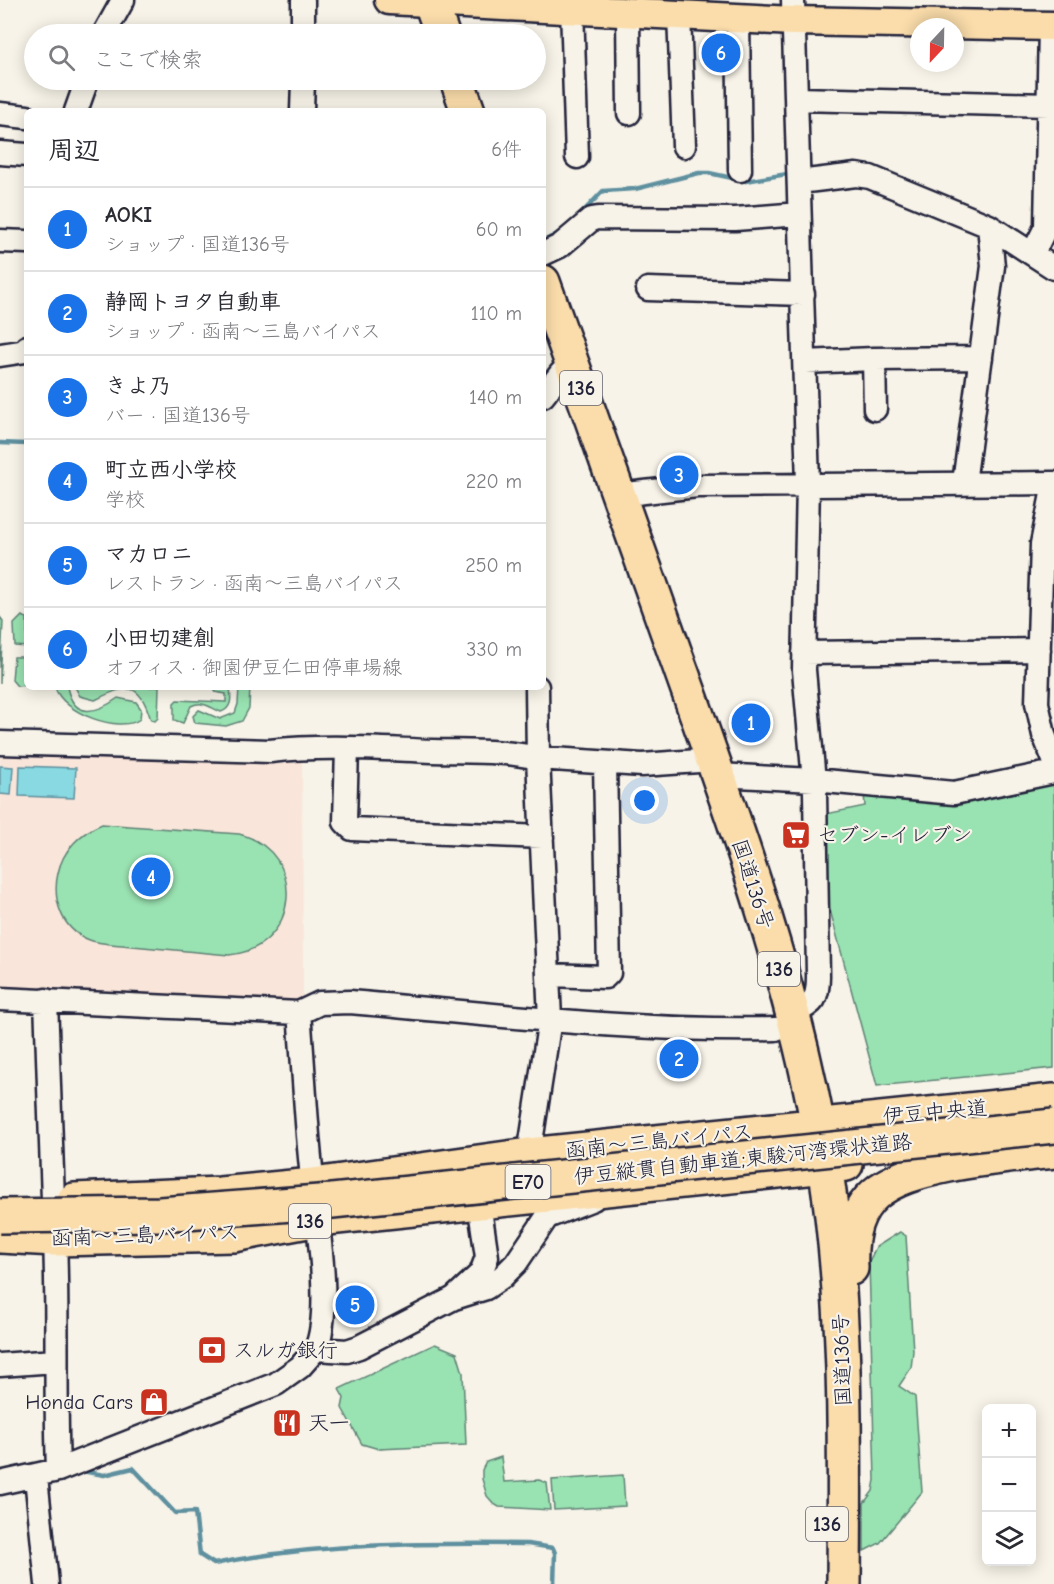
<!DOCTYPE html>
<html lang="ja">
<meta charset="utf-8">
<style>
:root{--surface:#fff;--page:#f2f2f3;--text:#2b2b33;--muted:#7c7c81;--line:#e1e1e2;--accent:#1a73e8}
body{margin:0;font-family:"Comic Neue","Klee One",sans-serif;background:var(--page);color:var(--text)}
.controls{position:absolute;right:18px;bottom:18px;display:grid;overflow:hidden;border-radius:9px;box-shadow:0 3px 15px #0003}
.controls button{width:54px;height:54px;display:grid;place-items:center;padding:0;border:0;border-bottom:2px solid var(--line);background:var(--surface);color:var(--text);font:30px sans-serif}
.compass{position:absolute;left:910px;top:18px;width:54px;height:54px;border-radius:50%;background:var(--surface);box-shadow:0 3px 15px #0003;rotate:202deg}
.you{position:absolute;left:645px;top:801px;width:21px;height:21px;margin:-15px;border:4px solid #fff;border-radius:50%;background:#1a73e8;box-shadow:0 0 0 9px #1a73e833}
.badge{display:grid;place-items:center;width:39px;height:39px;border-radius:50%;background:var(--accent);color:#fff;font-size:20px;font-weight:700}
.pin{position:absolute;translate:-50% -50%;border:3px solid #fff;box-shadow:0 2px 6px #0006}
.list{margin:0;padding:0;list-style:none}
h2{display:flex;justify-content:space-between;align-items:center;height:78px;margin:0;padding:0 24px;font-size:26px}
h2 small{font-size:20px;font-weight:400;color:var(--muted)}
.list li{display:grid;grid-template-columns:39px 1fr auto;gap:18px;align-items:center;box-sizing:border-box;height:84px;padding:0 24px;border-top:2px solid var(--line)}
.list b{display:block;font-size:22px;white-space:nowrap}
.list p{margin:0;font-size:20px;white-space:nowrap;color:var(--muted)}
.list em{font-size:20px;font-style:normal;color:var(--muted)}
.icon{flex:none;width:33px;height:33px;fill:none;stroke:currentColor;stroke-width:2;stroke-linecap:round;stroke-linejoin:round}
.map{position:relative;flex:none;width:1054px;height:1584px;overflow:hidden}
.search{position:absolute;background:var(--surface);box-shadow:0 3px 15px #0003;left:24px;top:24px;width:522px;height:66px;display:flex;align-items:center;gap:15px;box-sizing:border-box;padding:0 21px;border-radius:33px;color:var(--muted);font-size:22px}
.panel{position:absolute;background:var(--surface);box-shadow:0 3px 15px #0003;left:24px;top:108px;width:522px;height:582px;border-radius:9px}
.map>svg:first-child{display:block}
.built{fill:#f9e5d9}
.green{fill:#99e2b1;stroke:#5e8276;stroke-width:1.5}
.water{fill:#88d9e1;stroke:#5f909f;stroke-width:1.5}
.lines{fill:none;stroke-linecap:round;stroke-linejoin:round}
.stream{stroke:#5f909f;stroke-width:4.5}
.minor-casing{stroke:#22223b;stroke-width:27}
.major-casing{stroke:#22223b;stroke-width:33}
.highway-casing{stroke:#22223b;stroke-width:38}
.minor{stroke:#f7f3e8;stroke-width:22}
.major{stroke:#fbddab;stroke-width:28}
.highway{stroke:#fbddab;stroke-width:33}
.highway-bridge-casing{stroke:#22223b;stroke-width:38;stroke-linecap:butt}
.highway-bridge{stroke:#fbddab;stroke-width:33}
.labels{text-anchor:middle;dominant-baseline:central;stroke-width:4.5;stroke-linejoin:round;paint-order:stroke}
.shield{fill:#f7f3e8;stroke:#62616f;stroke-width:1.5}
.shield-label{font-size:20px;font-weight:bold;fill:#22223b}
.poi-label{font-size:21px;fill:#22223b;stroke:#f7f3e8;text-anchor:start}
.street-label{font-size:21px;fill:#22223b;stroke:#f7f3e8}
</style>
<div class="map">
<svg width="1054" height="1584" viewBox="0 0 1054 1584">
<rect width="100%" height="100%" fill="#f7f3e8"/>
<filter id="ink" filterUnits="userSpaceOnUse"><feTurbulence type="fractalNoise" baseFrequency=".0167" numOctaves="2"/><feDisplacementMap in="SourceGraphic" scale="12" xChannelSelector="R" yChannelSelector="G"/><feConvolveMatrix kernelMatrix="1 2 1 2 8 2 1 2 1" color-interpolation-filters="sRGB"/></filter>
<g filter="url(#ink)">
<path class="built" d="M 0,747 L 302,757 L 303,1002 L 298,1008 L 0,994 Z"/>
<path class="green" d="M 22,616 L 27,618 L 27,647 L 15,646 L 14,624 Z
M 0,617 L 3,621 L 0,683 Z
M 14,657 L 27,657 L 27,685 L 17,686 L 12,680 Z
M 55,687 L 67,687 C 74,720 97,713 118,698 L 136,702 L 141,709 L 140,719 C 120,734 62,713 55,687 Z
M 75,687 L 159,687 L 158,718 L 155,721 L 151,720 C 139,681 128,684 95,700 L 80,696 Z
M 215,687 L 230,687 C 231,697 233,708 221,712 C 210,708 204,700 191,706 L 183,723 L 174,720 L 174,703 L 177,700 L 226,702 L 226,694 L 215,692 Z
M 239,687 L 250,687 L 249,708 L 242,721 L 226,726 L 195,723 L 193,716 L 199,710 L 220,719 L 235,713 L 238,704 Z
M 1054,782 L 1054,1068 L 877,1086 L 822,880 L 821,815 L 865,806 L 864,794 Z
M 102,824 L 239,834 C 309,852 300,949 229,955 C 196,952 164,949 132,946 C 118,944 100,945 87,939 C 61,928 52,899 58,873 C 63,850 80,833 102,824 Z
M 900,1232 L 906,1236 L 913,1351 L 911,1368 L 899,1386 L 915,1397 L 922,1492 L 880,1543 L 864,1551 L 864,1503 L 873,1491 L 875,1480 L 869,1262 L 876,1247 Z
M 435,1344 L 457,1353 L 463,1373 L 466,1445 L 379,1449 L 362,1444 L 342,1408 L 344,1398 L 339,1389 Z
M 501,1457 L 504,1482 L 539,1480 L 547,1483 L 550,1510 L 499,1507 L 494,1504 L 487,1496 L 482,1479 L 482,1470 L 486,1462 Z
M 623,1475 L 625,1506 L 554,1510 L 552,1480 Z"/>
<path class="water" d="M 0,766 L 13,767 L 11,795 L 0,794 Z
M 20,766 L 76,768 L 74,798 L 19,796 Z"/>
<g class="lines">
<path class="stream" d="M 575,220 L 603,191 L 635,189 L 699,173 L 709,173 L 746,181 L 793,173
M 546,240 L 559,233
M 0,443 L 27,444
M 82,1471 L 104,1475 L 133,1468 L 175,1513 L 195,1512 L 200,1555 L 214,1564 C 317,1543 423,1543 528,1544 L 553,1548 L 555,1553 L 554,1584"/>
<g class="minor-casing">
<path id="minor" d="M 303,0 L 303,34
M 572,8 L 577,157
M 628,12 L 629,113
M 679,14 L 684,146
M 738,18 L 740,170
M 104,34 L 123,0
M 797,99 L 1049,105
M 76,111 L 87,80
M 302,111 L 303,80
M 0,114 L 27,117
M 0,153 L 27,155
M 799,182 L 856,175 L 870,177 L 989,226 L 1054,268
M 0,241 L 27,242
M 1033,253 L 1046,227 L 1050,26
M 543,254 L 560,246 L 592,219 L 598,218 L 735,219 L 799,214
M 648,289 L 803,294
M 0,355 L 26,351 L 27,347
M 874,359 L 981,358
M 805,362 L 874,359 L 875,409
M 543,396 L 561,373 L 574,368
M 964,483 L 993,266 L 989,226
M 1054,484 L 1042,544 L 1037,703 L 1044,735 L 1054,760
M 618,495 L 697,486 L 1054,483
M 804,653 L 1039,650
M 0,743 L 270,751 C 323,745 377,749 432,751 C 467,752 504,750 538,758 L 642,765 L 713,760
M 347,748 L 345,822 L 352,829 L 542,837
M 718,775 L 814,780 L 954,793 L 1054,772
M 549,975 L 605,977 L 609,973 L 605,763
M 0,999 L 299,1013 L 320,1003 L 350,1002 C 491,1014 636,1032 776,1029
M 46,1000 L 53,1200
M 299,1013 C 304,1071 306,1129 313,1186 C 318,1227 332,1311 316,1349
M 793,1014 C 814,1002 818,1001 818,976 L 815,792 L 804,670 L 808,484 L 793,0
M 529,1155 L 550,1019 L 538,758 L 537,687
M 479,1203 L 487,1257 L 481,1273 L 454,1298 L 486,1288 L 502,1277 L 516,1263 L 547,1217 L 593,1199
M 55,1239 C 58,1316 55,1393 58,1470
M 0,1365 L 55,1361
M 36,1477 L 47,1584
M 0,1483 L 58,1470 L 276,1384 L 300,1367 L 316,1349 L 347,1351 L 359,1347 L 454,1298"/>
</g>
<g class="major-casing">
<path id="major" d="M 389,0 L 793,21 L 1054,26"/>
</g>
<g class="highway-casing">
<path id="highway" d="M 430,0 L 442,34
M 457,80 L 468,111
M 543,282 C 588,408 632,533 677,659 C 736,824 797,992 825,1165 C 847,1304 845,1444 844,1584
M 74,1200 L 220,1194 L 313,1185 L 529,1155 L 1054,1101
M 0,1236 L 55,1239 L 234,1235 L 318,1219 L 846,1164
M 851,1268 C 847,1195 886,1178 949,1165 C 984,1158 1019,1155 1054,1151"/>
</g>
<use href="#minor" class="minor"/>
<use href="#major" class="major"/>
<use href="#highway" class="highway"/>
<g class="highway-bridge-casing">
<path id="highway-bridge" d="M 0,1216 L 160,1214 L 332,1201 L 1054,1126"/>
</g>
<use href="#highway-bridge" class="highway-bridge"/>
</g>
</g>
<defs>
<g id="supermarket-square" transform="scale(1.5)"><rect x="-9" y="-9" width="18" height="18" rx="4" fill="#c8321e" stroke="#f7f3e8"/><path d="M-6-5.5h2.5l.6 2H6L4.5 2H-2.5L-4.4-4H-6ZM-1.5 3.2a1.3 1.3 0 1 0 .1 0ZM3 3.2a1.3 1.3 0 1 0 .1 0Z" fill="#fff"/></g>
<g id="bank-square" transform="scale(1.5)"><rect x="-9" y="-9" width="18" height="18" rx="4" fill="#c8321e" stroke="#f7f3e8"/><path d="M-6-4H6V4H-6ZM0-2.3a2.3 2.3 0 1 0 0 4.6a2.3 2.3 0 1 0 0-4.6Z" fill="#fff"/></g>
<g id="shop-square" transform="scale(1.5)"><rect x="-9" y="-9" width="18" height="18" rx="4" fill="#c8321e" stroke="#f7f3e8"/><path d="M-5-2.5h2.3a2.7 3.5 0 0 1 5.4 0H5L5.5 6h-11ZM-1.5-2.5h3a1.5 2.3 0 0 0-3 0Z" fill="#fff"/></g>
<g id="restaurant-square" transform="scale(1.5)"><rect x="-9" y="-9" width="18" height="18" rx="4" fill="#c8321e" stroke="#f7f3e8"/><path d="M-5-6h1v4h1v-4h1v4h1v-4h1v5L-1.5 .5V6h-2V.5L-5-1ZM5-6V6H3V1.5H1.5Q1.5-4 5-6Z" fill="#fff"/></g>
</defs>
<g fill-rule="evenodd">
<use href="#supermarket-square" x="796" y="835"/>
<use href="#bank-square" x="212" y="1350"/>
<use href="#shop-square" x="154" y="1402"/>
<use href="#restaurant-square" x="287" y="1423"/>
</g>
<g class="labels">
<g class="shield">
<rect x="560" y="371" width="42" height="34" rx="4.5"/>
<rect x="758" y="952" width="42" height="34" rx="4.5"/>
<rect x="505.5" y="1165" width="45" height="34" rx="4.5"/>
<rect x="289" y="1204" width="42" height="34" rx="4.5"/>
<rect x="806" y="1507" width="42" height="34" rx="4.5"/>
</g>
<g class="shield-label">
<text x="581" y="388">136</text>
<text x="779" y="969">136</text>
<text x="528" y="1182">E70</text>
<text x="310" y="1221">136</text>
<text x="827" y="1524">136</text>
</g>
<g class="poi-label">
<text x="817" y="835">セブン-イレブン</text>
<text x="233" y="1350">スルガ銀行</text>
<text x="133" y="1402" text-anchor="end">Honda Cars</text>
<text x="308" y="1423">天一</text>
</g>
<g class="street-label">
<text transform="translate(753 884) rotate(72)">国道136号</text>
<text transform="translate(935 1112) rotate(-5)">伊豆中央道</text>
<text transform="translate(659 1141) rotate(-6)">函南～三島バイパス</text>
<text transform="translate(743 1159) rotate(-6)">伊豆縦貫自動車道;東駿河湾環状道路</text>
<text transform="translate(145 1235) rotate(-2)">函南～三島バイパス</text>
<text transform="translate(842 1360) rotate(-92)">国道136号</text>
</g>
</g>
</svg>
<div class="controls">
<button>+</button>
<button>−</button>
<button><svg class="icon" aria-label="layers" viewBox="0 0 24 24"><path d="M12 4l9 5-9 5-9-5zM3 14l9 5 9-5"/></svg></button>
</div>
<svg class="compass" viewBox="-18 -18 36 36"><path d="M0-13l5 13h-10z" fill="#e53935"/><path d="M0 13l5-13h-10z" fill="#7c7c81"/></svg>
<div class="you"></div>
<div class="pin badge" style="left:751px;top:723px">1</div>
<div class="pin badge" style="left:679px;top:1059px">2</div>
<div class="pin badge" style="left:679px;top:475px">3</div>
<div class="pin badge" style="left:151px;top:877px">4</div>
<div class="pin badge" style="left:355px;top:1305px">5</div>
<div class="pin badge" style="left:721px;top:53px">6</div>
<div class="search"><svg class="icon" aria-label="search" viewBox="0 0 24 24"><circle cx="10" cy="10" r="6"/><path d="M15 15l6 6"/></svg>ここで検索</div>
<section class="panel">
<h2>周辺<small>6件</small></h2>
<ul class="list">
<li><span class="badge">1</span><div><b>AOKI</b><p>ショップ · 国道136号</p></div><em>60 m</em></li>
<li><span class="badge">2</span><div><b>静岡トヨタ自動車</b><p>ショップ · 函南～三島バイパス</p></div><em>110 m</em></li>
<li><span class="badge">3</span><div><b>きよ乃</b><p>バー · 国道136号</p></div><em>140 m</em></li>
<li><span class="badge">4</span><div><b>町立西小学校</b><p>学校</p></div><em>220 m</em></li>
<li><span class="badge">5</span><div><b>マカロニ</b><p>レストラン · 函南～三島バイパス</p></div><em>250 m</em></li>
<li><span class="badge">6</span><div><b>小田切建創</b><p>オフィス · 御園伊豆仁田停車場線</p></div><em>330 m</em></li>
</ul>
</section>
</div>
